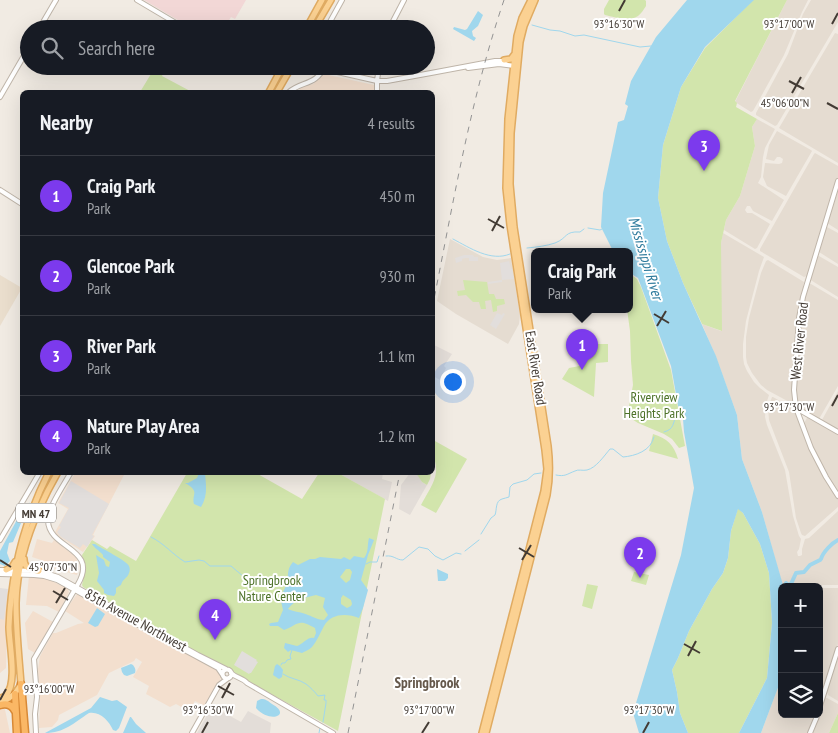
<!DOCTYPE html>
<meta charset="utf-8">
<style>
:root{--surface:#171b24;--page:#242831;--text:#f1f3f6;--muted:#9ea1a6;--line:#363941;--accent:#7c3aed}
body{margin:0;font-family:"PT Sans Narrow",sans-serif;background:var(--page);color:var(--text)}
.controls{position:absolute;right:15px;bottom:15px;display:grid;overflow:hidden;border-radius:8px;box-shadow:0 5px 20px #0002}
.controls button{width:45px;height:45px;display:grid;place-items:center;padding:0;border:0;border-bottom:1px solid var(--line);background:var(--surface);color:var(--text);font:25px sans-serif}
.you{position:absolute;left:452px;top:381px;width:18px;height:18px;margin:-12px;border:4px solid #fff;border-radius:50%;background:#1a73e8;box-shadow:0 0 0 8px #1a73e833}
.badge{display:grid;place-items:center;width:32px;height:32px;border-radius:50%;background:var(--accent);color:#fff;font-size:16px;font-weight:700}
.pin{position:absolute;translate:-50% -41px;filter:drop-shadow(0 1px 2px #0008)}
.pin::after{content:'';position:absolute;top:26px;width:18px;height:15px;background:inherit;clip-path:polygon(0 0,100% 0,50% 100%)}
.popup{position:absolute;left:531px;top:248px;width:102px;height:65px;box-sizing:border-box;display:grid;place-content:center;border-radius:8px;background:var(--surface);filter:drop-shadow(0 1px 4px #0005);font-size:16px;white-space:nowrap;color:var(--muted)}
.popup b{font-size:19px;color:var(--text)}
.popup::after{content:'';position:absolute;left:50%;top:100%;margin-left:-10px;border:10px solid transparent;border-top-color:var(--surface)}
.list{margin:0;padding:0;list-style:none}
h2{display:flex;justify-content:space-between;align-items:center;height:65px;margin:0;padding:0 20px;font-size:21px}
h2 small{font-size:16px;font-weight:400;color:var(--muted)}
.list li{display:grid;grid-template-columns:32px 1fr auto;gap:15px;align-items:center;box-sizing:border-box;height:80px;padding:0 20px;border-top:1px solid var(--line)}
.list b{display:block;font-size:19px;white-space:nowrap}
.list p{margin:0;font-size:16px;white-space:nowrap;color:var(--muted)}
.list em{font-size:16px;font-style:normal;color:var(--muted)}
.icon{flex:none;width:28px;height:28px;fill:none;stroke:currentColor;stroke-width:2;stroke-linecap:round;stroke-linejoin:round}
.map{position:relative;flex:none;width:838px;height:733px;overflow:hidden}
.search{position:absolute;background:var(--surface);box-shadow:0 5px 20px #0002;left:20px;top:20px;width:415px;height:55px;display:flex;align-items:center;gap:12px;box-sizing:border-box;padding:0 18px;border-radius:28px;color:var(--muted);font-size:19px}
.panel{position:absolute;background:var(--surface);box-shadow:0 5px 20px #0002;left:20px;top:90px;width:415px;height:385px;border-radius:8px}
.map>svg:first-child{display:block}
.residential{fill:#e5dcd1}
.commercial{fill:#f3dfce}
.industrial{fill:#e3ddd8}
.education{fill:#eadecd}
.medical{fill:#f2d7d6}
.green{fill:#d2e5ac}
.parking{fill:#e2dedc}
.water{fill:#a0d7ed;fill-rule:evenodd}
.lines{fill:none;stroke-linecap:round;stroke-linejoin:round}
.stream{stroke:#a0d7ed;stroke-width:1}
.river{stroke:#a0d7ed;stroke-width:4}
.minor-casing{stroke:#bfb5a9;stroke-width:6}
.major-casing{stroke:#e0ab62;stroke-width:8}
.highway-casing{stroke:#d88936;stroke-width:9}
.minor{stroke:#fff;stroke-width:4}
.major{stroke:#fbd192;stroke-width:5}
.highway{stroke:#fab765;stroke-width:6}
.rail{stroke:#939393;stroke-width:1;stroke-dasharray:6 6;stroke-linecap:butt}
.ticks{fill:none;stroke:#433b34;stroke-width:2}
.labels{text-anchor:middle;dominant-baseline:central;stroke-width:4;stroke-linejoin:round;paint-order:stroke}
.shield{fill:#fff;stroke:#7b7671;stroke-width:1}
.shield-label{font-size:12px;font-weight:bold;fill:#433b34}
.street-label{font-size:14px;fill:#433b34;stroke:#fff}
.park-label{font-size:14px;fill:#4d7229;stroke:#fff}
.water-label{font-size:15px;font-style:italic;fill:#2d7a9c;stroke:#fff}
.neighbourhood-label{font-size:15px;font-weight:bold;fill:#65584b;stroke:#fff}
.ticks-label{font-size:12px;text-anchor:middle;fill:#433b34;stroke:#fff;stroke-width:4;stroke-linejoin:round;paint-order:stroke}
</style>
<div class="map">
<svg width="838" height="733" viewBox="0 0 838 733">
<rect width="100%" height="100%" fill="#f1ebe3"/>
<path class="residential" d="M 787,0 L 808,0 L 802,12 L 784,55 L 753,111 L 751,112 L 735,102 Z
M 811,0 L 838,0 L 838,22 L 777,125 L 775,126 L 756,115 L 756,113 L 788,54 L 803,14 Z
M 835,33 L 838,34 L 838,163 L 779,128 Z
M 757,119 L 775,129 L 765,148 L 763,157 L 761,177 L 758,183 L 784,200 L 772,221 L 753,211 L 750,206 L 747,206 L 745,210 L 747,213 L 752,213 L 770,224 L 757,248 L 755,249 L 724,230 L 726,220 L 740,196 L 755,146 L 752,127 Z
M 777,131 L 811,150 L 812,151 L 786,196 L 767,186 L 763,177 L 765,163 L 779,164 L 782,163 L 783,159 L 780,157 L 777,157 L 774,161 L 766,159 L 769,145 Z
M 815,153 L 838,166 L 838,178 L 807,276 L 804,277 L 760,251 L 760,249 L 814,154 Z
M 838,187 L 838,230 L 827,223 Z
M 827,227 L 838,233 L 838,264 L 819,252 L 818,250 Z
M 723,233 L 764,257 L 759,271 L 746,321 L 743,344 L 743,357 L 744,364 L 747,371 L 754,382 L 760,388 L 769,395 L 766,404 L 765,417 L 767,425 L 785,470 L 793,516 L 799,536 L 801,539 L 799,549 L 797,552 L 798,556 L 800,556 L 802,555 L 802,549 L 805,539 L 809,538 L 838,511 L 838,585 L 815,585 L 812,584 L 810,587 L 783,587 L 762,512 L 742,459 L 737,415 L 716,357 L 702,324 L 721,331 L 721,243 Z
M 450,239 L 483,257 L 497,260 L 511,258 L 520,315 L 519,324 L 508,344 L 456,314 L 437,301 Z
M 817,255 L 819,256 L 838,267 L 838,297 L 809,279 Z
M 768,260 L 804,282 L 799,310 L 794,403 L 793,404 L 767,390 L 761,385 L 752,373 L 747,363 L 746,357 L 746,337 L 749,318 L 761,273 L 766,261 Z
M 808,284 L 811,284 L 838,300 L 838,386 L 819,419 L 817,419 L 798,408 L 795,395 L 800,319 Z
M 838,391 L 838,431 L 822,420 Z
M 772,397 L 773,397 L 794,409 L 810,448 L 838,497 L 838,507 L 805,536 L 802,535 L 801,533 L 796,518 L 789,472 L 769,420 L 768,408 Z
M 807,418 L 809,418 L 838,435 L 838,493 L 828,477 L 812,446 L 804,423 Z
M 819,588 L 838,588 L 838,644 L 819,704 Z
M 836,659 L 838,661 L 838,701 L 828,695 L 827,692 Z
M 782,677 L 782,714 L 816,714 L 808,733 L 761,733 Z
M 825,698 L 827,698 L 838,704 L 838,713 L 829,733 L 811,733 Z"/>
<path class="commercial" d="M 324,74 L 374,85 L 375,92 L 304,92 L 300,90 L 299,88 L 313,84 Z
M 75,473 L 125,473 L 93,535 L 95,536 L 83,552 L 60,537 L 55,532 L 68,509 L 58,503 Z
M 37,539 L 52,543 L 54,540 L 76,557 L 79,567 L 77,575 L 50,567 L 50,563 L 32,557 Z
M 29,576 L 50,580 L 68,589 L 69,592 L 59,612 L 47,606 L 26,605 Z
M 0,588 L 8,591 L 6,668 L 0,673 Z
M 77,594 L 167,645 L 172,644 L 224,673 L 205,706 L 195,701 L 189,711 L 176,704 L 170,707 L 146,694 L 149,686 L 133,677 L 142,662 L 136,658 L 134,661 L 109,673 L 97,695 L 59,715 L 58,720 L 52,727 L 39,728 L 40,705 L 38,669 L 40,656 L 53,633 L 56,633 L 78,624 L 84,623 L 65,611 Z
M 33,611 L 53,622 L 35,653 L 28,649 L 25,623 Z
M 4,705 L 10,733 L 0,733 L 0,707 Z"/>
<path class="industrial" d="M 432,344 L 452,354 L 444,366 L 446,368 L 440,380 L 433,376 Z
M 338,473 L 383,473 L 382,479 L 392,482 L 388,501 Z
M 410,473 L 417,473 L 422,482 L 427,485 L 410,515 L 399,509 L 401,485 Z
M 212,706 L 241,722 L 248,711 L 271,723 L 270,733 L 197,733 Z"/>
<path class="education" d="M 0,275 L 22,288 L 0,326 Z"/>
<path class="medical" d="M 144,0 L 246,0 L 235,19 L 231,17 L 224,29 L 193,29 Z"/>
<path class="green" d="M 609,0 L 645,0 L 646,1 L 646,6 C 644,9 641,14 638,16 C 630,22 614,17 605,15 L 604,14 L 604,9 Z
M 753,0 L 787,0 L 735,101 L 737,103 L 736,107 L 757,119 L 752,127 L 755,146 L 740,196 L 726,220 L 721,243 L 722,331 L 702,324 L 683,283 L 667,241 L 658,198 L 663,145 L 681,87 L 705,48 Z
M 154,69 L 163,74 L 162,76 L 192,92 L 140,92 Z
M 630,274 L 637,279 L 641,287 L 671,370 L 685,446 L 679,448 L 672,439 L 664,434 L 638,423 L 627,416 L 633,385 L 631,361 L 630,331 L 627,309 L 630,309 Z
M 463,280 L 487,282 L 489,294 L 494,294 L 496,299 L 504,299 L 505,304 L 497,306 L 497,311 L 493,312 L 491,300 L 485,301 L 486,309 L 481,309 L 479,302 L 473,302 L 466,295 L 458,296 L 457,291 L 465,290 Z
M 593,341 L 595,344 L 608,344 L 608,362 L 596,363 L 594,397 L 562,379 L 569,368 L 585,365 L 582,343 Z
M 653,434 C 667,438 674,445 678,459 L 649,451 Z
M 435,441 L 467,459 L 436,513 L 421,505 C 426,495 435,483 436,472 C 437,461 430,452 435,441 Z
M 187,473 L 256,473 L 302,499 L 319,473 L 338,473 L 385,499 L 338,731 L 226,669 L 83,587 L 82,585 L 85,572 L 82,555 L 92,540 L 107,549 L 110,546 L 136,561 Z
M 416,473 L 431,473 L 430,479 L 427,485 L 422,482 Z
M 738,508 L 743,513 L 760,544 L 769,573 L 772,623 L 767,678 L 739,733 L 688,733 L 680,713 L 677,692 L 672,670 L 678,658 L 689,631 L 712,589 L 723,573 L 728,558 L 731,531 Z
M 634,572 L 649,575 L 646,585 L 631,581 Z
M 587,584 L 598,586 L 592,609 L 582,606 Z
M 838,713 L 838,733 L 829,733 Z"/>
<path class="parking" d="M 464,255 L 473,255 L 474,257 L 478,257 L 478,261 L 469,261 L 469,258 L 465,258 L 462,259 L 462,261 L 456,263 L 455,258 Z
M 509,261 L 511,269 L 512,269 L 514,279 L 502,280 L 502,282 L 488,284 L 488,282 L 502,280 L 500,263 Z
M 497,313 L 502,315 L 503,313 L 505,314 L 496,329 L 490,325 Z
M 71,481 L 109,504 L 92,535 L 94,536 L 87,547 L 83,544 L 80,548 L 61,537 L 57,532 L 61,527 L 59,526 L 69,508 L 59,503 Z
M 0,588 L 8,589 L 4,620 L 0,619 Z
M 242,651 L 257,660 L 256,661 L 258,662 L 251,673 L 250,673 L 249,674 L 234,665 Z"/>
<path class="water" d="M 687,0 L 754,0 L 705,47 L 681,87 L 663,145 L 658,198 L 667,241 L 683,283 L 716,356 L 737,415 L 742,459 L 762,512 L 783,585 L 783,587 L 782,587 L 782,677 L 761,733 L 739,733 L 767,678 L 772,623 L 769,573 L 760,544 L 743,513 L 738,509 L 731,531 L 728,558 L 723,573 L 712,589 L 689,631 L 678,658 L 672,670 L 677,692 L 680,713 L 688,733 L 639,733 L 633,713 L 681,555 L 694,488 L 684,432 L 683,419 L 680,415 L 676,417 L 675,415 L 679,411 L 671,366 L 638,278 L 630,273 L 630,251 L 613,251 L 601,227 L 603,193 L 618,122 L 624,120 L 628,106 L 625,104 L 631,81 L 656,37 Z
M 478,11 L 483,15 L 478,26 L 472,31 L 473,36 L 476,38 L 474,41 L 453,29 L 454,27 L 465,30 L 467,29 Z
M 199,473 L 205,473 C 206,485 208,496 201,507 L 194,504 C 191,494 201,492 185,483 L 188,483 L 197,478 Z
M 30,502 L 13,542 L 9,543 L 7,553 L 10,561 L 5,566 L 0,564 L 0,551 L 19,516 Z
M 369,538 L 374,540 L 368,555 L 361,580 L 368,590 L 363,608 L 359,618 C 347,613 331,613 324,626 C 320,633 317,641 312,647 C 309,650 305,651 302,653 L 291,650 L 288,652 L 284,648 L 285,643 L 297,646 C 303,644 308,636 314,638 L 316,633 L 315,628 C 298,618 299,624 284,630 L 278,626 L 270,626 L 269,624 L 271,623 L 278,622 L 283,610 L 280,597 C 282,594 284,590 286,586 C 290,577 285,571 293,562 L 298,565 L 310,559 L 315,559 L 320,557 L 341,559 L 344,557 L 350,560 L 354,556 L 364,558 C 369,552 367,545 369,538 ZM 346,569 L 350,569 L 352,572 L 350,580 L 346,583 L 340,577 ZM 316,595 L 325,598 L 323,607 L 328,615 L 324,620 C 318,620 314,617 308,615 C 302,612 294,612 288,609 C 295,599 305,598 316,595 ZM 343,595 L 351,600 L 352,604 L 351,606 L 347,608 L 341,604 L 341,598 Z
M 92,544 L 95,544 C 102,549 126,560 129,566 C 130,568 130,571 129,573 C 127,579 123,578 121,585 L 116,588 L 116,593 L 114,596 L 108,595 L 104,593 L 104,590 L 97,581 L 99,573 L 96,555 L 104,560 L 106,566 L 109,567 L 110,562 L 103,557 L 103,555 C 100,551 94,548 92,544 Z
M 437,569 L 448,574 L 448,578 L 445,581 L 438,581 Z
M 97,608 L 105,614 L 98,626 L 95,627 L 88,623 Z
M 131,664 L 133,665 C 135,668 136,669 135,673 L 127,676 L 124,675 L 122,672 L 121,668 Z
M 277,664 L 280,666 L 283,670 L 282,677 L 279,679 L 273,675 L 275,666 Z
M 100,697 L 112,701 L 117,700 L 127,707 L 119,728 L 116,731 L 113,730 C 109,721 100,711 89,713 C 74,723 64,733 45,733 L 91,708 Z
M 261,699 C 266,699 268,701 272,704 C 292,715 270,724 256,708 L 257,701 Z
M 130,717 L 131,717 L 136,724 L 146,733 L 123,733 Z"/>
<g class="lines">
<path class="stream" d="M 532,25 L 550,30 L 560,31 L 575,36 L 584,35 L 640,47 L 651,46
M 588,228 L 600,230 L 602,229
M 453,239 C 470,248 491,262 510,254
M 527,248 C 537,247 546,246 555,243 C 568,238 564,231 580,232 L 584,229
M 664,432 C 675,429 672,423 677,415
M 556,475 C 565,477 567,474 575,471 C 578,469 583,471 587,470 C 596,468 604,456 610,449 L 613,449 L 623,457 C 635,456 651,451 654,437
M 481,534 L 491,518 L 495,515 C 497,510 495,501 502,499 C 504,498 507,498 509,497 L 510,487 L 513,484 L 527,480 L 534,474 L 541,473
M 151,537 C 165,544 172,554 185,562 L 199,560 L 204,561 L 210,566 L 231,566 L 244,577 L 249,579 L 258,580 L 268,579 L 286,585
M 465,551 L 479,540
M 386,556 C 394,555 396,560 403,560 L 419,547 L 428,549 L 435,556 L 443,560 L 456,553 L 461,554
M 366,564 L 370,562 L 377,562 L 379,556
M 281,665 L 282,663 L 285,663 L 287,660 L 291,659 L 290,656 L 292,650
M 283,674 C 290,679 299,679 306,684 C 310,687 315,692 318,696 L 325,695 L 324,700 L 326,700 L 326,703 L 323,722
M 319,733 L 320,728"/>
<path class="river" d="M 821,559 C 823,552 832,543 838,540
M 786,583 L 787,585 L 791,584 L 796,573 L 804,572 L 810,565 L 820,560"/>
<g class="minor-casing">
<path id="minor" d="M 137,0 L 186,29
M 39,29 L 56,0
M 326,29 L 342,0
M 389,29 L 404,0
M 311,66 L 377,81 L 387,81 L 431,73 L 495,61 L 506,61
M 468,68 L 499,64 L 515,66
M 289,92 C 301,81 316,86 325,66
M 377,92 L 377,81 L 379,66
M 0,97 L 29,47
M 838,181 L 803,297 L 799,318 L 794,390 L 796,408 L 811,448 L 826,477 L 838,496
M 0,190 L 22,204
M 796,408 L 838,432
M 0,540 L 40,472
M 0,570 L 39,571 L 58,577 L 198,655 L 226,669
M 0,574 L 34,575 L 44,576 L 57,580 L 116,613 L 218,668 L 222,674
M222.5 674a4.5 4.5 0 1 1 9 0a4.5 4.5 0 1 1-9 0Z
M 231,673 C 236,678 243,678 247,683 L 333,733
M 819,709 L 838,649
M 36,733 L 35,714 L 37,697 L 34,659 L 78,584 C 99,548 49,549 48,521 C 48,507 64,485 71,472
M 192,733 L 219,685 L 227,679
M 810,733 L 818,714"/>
</g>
<g class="major-casing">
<path id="major" d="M 306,29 L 322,0
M 314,29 L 331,0
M 504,60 L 511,59 L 514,55
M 269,92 L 283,66
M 277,92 L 292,66
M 24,559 C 24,569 31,569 39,571
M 6,570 L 12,567 L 15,562
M 0,699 C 2,697 5,697 6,695 C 18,683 9,643 9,627 C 11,573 24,521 49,472
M 0,704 C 10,697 15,696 21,684 C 19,657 16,630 16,603 C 17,556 35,512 58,472
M 482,733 L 544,491 L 547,469 L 545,450 L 510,225 L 506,188 L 508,119 L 517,36 L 522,18 L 531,0
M 486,733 L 547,495 C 550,479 550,463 548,446 L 514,227 L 510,184 L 511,133 L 520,42 L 524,26 L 535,0"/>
</g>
<g class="highway-casing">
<path id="highway" d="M 21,684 L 25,733
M 15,694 L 17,733
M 0,705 C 7,703 12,705 15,711"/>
</g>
<use href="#minor" class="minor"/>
<use href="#major" class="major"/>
<use href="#highway" class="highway"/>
<path class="rail" d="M 432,309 C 453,205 470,100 504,0
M 348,733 L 400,472"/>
</g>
<path class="ticks" d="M 619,11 L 625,0M 832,24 L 838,13M 789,81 L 804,89M 792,93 L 801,77M 827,103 L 838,109M 488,219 L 504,228M 492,231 L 500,216M 654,314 L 669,323M 657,326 L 666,311M 832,406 L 838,395M 519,548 L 534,557M 0,560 L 11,567M 522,560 L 531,545M 53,591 L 68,600M 56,603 L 65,588M 684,644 L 700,653M 688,656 L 696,641M 218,686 L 234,695M 222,698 L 230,683M 0,700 L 6,689M 202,733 L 208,722M 422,733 L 429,722M 643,733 L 649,722"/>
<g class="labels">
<rect class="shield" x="16" y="503.5" width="40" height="19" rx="4"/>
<g class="shield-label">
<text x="36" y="513">MN 47</text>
</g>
<g class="street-label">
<text transform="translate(799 341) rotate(-84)">West River Road</text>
<text transform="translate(536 368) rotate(81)">East River Road</text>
<text transform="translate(136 620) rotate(29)">85th Avenue Northwest</text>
</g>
<g class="park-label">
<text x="654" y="397">Riverview<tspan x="654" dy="16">Heights Park</tspan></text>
<text x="272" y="580">Springbrook<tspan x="272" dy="16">Nature Center</tspan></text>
</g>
<g class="water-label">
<text transform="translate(646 258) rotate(73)">Mississippi River</text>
</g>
<g class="neighbourhood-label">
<text x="427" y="682">Springbrook</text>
</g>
</g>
<g class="ticks-label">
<text x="619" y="28">93°16'30"W</text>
<text x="789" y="28">93°17'00"W</text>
<text x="785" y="107">45°06'00"N</text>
<text x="789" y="411">93°17'30"W</text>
<text x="53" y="571">45°07'30"N</text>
<text x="49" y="693">93°16'00"W</text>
<text x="208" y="714">93°16'30"W</text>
<text x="429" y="714">93°17'00"W</text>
<text x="649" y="714">93°17'30"W</text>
</g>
</svg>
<div class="controls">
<button>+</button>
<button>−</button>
<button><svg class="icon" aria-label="layers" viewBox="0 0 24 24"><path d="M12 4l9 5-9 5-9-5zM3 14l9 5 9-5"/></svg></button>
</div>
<div class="you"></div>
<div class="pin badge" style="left:582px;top:370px">1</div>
<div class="popup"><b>Craig Park</b>Park</div>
<div class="pin badge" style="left:640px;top:578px">2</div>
<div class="pin badge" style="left:704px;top:171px">3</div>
<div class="pin badge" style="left:215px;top:640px">4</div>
<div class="search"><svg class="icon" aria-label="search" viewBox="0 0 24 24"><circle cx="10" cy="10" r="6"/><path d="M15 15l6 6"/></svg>Search here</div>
<section class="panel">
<h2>Nearby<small>4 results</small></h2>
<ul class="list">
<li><span class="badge">1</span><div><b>Craig Park</b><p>Park</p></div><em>450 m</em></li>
<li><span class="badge">2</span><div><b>Glencoe Park</b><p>Park</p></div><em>930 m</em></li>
<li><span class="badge">3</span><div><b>River Park</b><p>Park</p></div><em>1.1 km</em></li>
<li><span class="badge">4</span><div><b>Nature Play Area</b><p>Park</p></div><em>1.2 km</em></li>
</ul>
</section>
</div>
